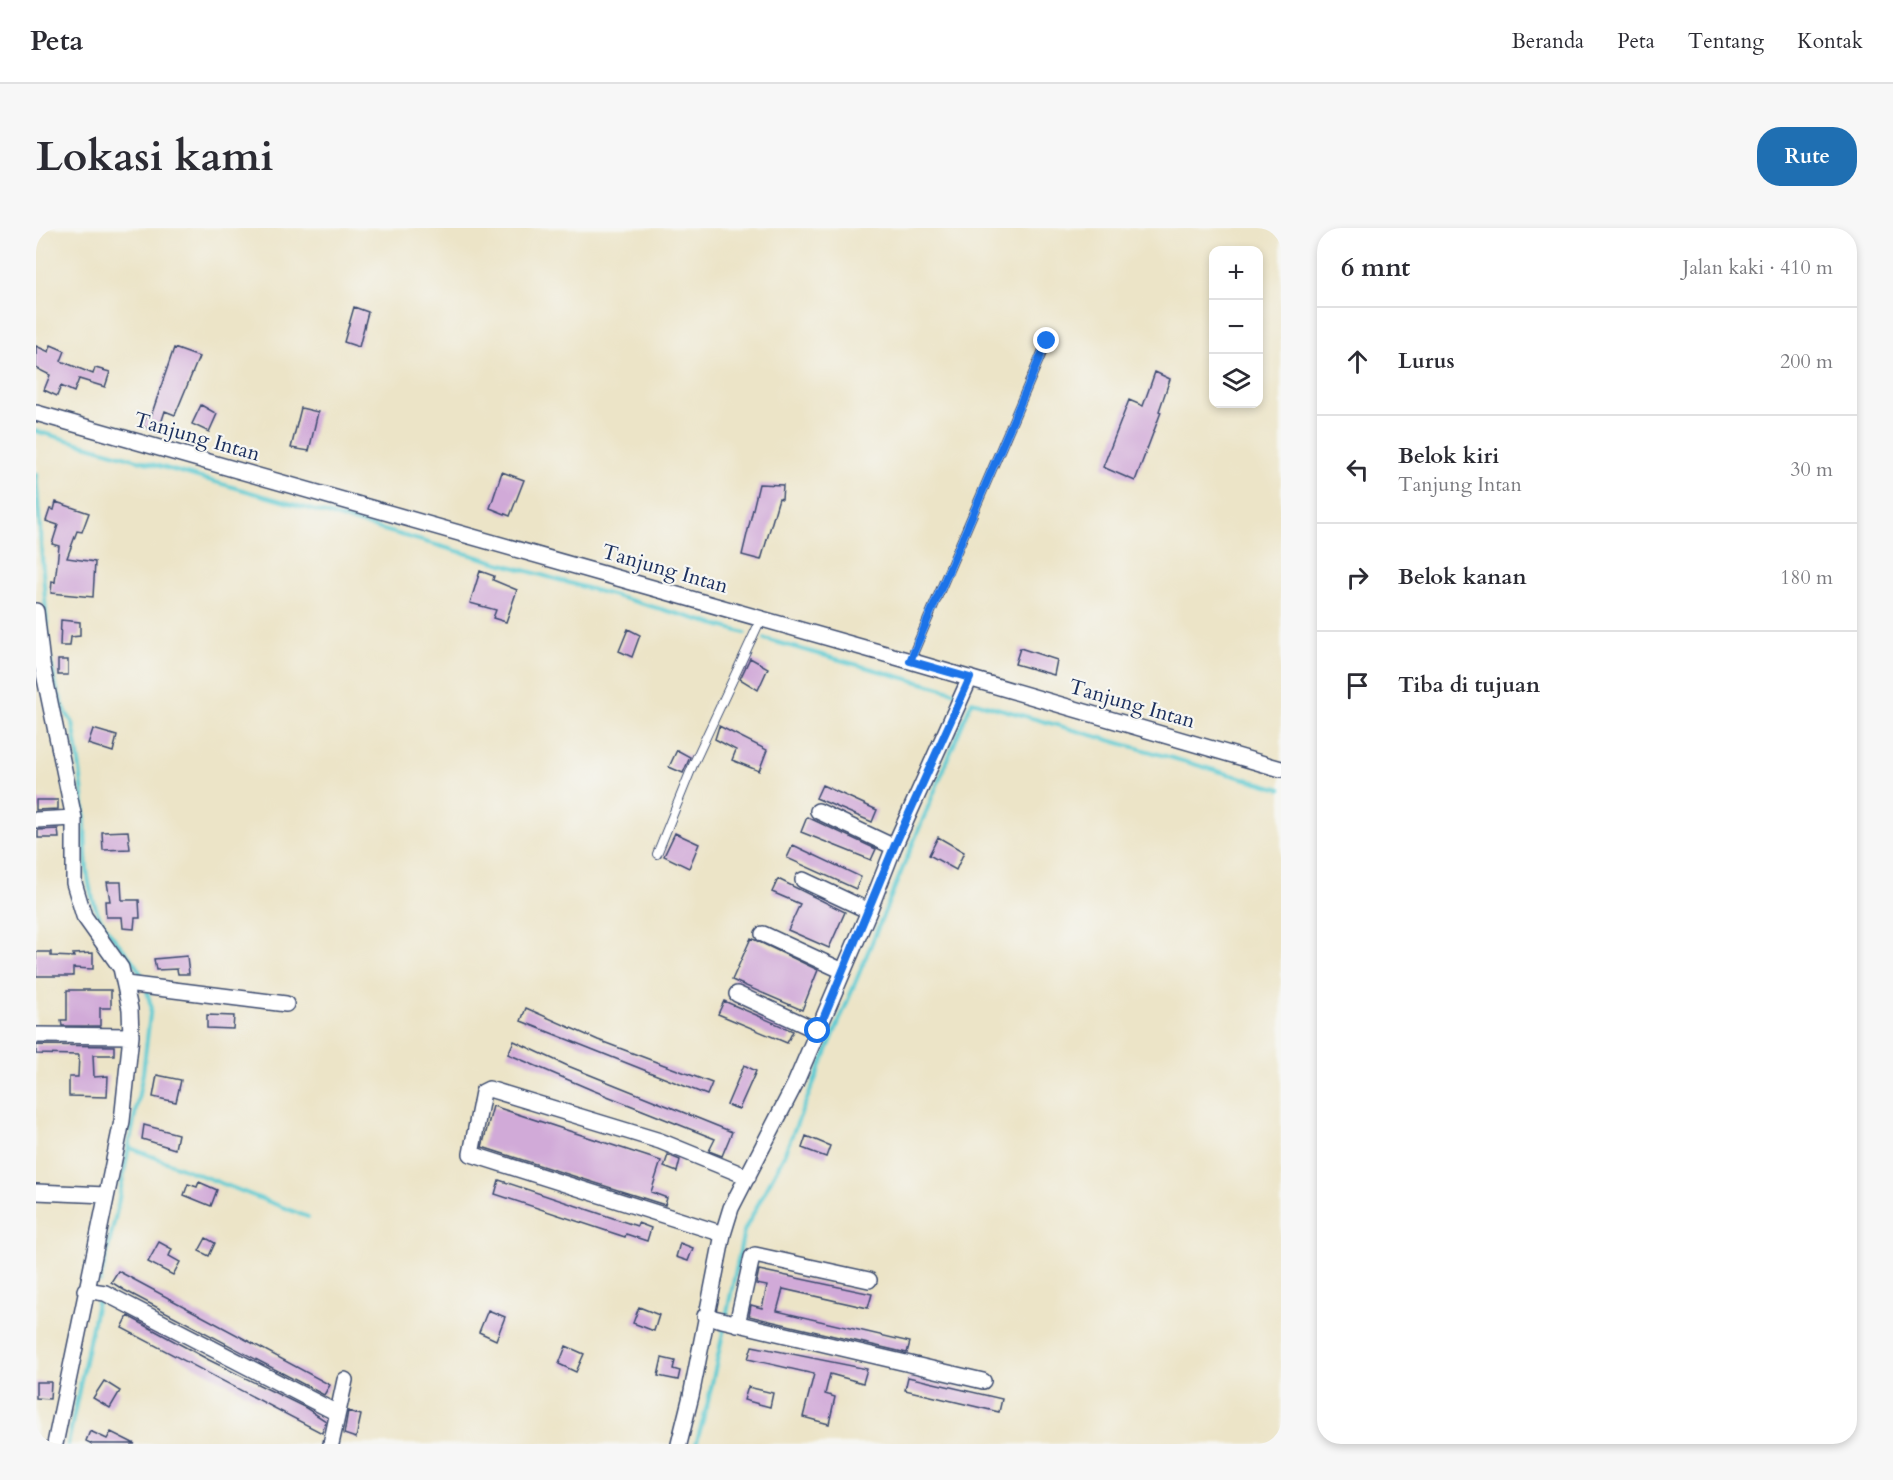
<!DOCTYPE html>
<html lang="id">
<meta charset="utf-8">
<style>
:root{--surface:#fff;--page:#f7f7f7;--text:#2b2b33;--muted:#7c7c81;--line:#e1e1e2;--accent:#1f6fb2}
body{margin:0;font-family:Cardo,serif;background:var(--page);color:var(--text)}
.controls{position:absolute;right:18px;top:18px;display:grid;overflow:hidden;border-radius:12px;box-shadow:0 3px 9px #0003}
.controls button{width:54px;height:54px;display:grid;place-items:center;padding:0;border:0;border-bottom:2px solid var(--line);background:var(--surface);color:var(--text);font:30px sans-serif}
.stop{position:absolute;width:18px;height:18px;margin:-14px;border:4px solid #1a73e8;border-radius:50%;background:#fff}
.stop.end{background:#1a73e8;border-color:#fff;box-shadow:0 2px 6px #0008}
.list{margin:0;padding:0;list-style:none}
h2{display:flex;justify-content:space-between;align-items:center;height:78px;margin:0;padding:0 24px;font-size:26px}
h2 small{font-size:20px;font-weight:400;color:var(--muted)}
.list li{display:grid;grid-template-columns:39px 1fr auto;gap:18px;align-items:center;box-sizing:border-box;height:108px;padding:0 24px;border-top:2px solid var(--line)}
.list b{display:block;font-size:22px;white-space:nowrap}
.list p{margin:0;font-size:20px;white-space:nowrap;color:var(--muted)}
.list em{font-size:20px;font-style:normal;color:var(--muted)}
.icon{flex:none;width:33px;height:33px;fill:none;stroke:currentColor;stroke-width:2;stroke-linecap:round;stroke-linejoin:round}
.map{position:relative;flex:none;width:1245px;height:1216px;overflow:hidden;border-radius:24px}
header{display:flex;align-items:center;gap:36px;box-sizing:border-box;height:84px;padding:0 30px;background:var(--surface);border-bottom:2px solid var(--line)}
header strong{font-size:28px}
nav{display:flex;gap:33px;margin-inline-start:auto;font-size:21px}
.intro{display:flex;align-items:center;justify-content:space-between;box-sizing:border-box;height:144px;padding:0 36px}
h1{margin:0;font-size:42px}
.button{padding:15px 27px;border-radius:24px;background:var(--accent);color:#fff;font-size:21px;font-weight:700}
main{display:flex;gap:36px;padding:0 36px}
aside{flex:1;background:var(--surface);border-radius:24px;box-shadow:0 3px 9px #0003}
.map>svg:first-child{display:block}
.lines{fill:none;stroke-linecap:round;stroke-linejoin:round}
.stream{stroke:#5dcad2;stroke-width:4}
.building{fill:#d1aad8}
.lane-casing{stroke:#3a4a6e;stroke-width:10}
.street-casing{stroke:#3a4a6e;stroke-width:18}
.lane{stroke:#fff;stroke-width:8}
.street{stroke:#fff;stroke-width:15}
.route{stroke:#1a73e8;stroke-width:8}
.labels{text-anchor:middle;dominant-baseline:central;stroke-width:4.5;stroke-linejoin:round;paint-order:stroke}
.street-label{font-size:21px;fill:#1b2f5e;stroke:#f6f6f2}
</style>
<header>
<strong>Peta</strong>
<nav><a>Beranda</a><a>Peta</a><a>Tentang</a><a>Kontak</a></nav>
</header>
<div class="intro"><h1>Lokasi kami</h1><a class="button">Rute</a></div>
<main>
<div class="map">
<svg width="1245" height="1216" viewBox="0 0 1245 1216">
<rect width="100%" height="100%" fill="#f6f6f2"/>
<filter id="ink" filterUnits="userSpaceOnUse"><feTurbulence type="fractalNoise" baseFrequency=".0167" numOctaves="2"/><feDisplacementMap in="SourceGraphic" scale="12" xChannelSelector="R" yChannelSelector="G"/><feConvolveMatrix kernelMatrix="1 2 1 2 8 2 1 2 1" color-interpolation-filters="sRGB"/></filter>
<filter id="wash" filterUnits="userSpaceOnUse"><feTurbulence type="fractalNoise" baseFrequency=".008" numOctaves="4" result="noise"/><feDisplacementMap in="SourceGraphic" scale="24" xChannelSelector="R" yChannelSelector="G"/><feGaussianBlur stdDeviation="1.35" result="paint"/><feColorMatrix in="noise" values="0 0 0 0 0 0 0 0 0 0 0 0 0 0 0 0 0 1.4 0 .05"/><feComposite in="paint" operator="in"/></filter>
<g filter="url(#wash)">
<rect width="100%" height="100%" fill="#ece4c7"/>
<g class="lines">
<path class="stream" d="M 0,203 L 709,405
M 0,246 L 13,426 L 21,461 L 30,485 L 37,495 C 42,527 48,562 49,595 C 50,626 49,656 62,685 C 73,711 98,727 108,753
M 729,411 L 922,465
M 92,919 L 272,989
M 64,1054 L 80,986 L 107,845 L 115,778 L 111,763
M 690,1089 L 708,1003 L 747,929 L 936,473 L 1245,561
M 32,1216 L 61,1074
M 660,1216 L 671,1178 L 689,1096"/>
</g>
<g id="blocks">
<path class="building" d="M 318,79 L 332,84 L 323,119 L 308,114 Z
M 15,117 L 29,123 L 25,133 L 57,146 L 59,140 L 74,144 L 69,159 L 43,151 L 38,164 L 25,158 L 21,168 L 8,162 L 14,147 L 0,140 L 0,118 L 13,124 Z
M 138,120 L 163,129 L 139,187 L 129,183 L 122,205 L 106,198 L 111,187 L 115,188 Z
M 1119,144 L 1134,151 L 1123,183 L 1125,184 L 1099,253 L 1067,239 L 1093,172 L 1107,178 Z
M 165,177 L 181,186 L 173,204 L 156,196 Z
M 265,180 L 282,184 L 273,223 L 255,220 Z
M 466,244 L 488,252 L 474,288 L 454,280 Z
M 723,256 L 747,257 L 746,271 L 743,270 L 725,332 L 706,327 Z
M 20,274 L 53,285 L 46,304 L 41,303 L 31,330 L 59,334 L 57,369 L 15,365 L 16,353 L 19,354 L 23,318 L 16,316 L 22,297 L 10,293 L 14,281 L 18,282 Z
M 444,343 L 458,348 L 457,352 L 481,362 L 470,394 L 457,390 L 460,382 L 434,375 Z
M 25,392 L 44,394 L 44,408 L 35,409 L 34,418 L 24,418 Z
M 592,401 L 604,407 L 596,429 L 583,423 Z
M 984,420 L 1021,432 L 1018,447 L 979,436 Z
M 714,430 L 732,440 L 722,462 L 704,451 Z
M 22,432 L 32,432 L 32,447 L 22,447 Z
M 683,498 L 731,522 L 723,543 L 696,532 L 700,522 L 679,511 Z
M 57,501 L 81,508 L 77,524 L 52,516 Z
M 641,522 L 654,529 L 647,545 L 633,539 Z
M 786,557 L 841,582 L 836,594 L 780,570 Z
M 0,572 L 22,572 L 22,581 L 0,582 Z
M 771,589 L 840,621 L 835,632 L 765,604 Z
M 22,601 L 23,610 L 2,610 L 2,602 Z
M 92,603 L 94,621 L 67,622 L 66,604 Z
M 639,605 L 663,616 L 653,640 L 628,628 Z
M 902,609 L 928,624 L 920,642 L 893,627 Z
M 757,617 L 825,649 L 820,661 L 751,630 Z
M 742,651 L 809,684 L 793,720 L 752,702 L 764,676 L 736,664 Z
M 71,654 L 85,654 L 86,672 L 103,672 L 104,690 L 99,690 L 98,701 L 87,700 L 86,689 L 70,689 L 69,673 L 74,673 Z
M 715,710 L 782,742 L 766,782 L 696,752 Z
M 0,724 L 15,724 L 15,728 L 38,729 L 37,726 L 57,725 L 57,741 L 37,740 L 37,748 L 0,748 Z
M 151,728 L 153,746 L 142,746 L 141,741 L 120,742 L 118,731 Z
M 31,762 L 75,762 L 75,780 L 64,780 L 64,798 L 26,798 L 25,792 L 31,792 Z
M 688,773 L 757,803 L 751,815 L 682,786 Z
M 490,780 L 562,812 L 676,855 L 671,867 L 485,793 Z
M 171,787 L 198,788 L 197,801 L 171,800 Z
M 478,813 L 532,838 L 696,904 L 686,928 L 673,923 L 679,911 L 556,862 L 472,826 Z
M 0,817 L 78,818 L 78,827 L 57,827 L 58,849 L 72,848 L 71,869 L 33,868 L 33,849 L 42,849 L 43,827 L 0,826 Z
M 708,837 L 720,843 L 703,881 L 691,877 Z
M 121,847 L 145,852 L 140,874 L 117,869 Z
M 457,878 L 625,933 L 615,964 L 631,970 L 629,977 L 446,919 Z
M 108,897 L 142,906 L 139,921 L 106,911 Z
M 770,908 L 794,918 L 790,929 L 766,920 Z
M 632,927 L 644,932 L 641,944 L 628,939 Z
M 463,952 L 601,998 L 602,995 L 615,1000 L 611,1013 L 590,1006 L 589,1009 L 459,966 Z
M 163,954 L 181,962 L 175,978 L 148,967 L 152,956 L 161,959 Z
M 170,1010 L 179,1015 L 173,1028 L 163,1023 Z
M 123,1014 L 136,1021 L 133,1028 L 144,1034 L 137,1047 L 112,1034 Z
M 644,1015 L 657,1020 L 652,1033 L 640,1029 Z
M 723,1042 L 836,1066 L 832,1080 L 747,1061 L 741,1083 L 874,1114 L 871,1125 L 713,1088 L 715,1077 L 726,1080 L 731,1058 L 720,1056 Z
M 82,1043 L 294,1157 L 288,1167 L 88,1062 L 75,1054 Z
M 603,1079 L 623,1087 L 618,1103 L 597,1095 Z
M 452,1082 L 469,1089 L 460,1112 L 443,1104 Z
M 92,1088 L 173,1132 L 270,1180 L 290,1193 L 286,1205 L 86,1100 Z
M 530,1118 L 548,1126 L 540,1144 L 523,1136 Z
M 716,1118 L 831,1141 L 827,1155 L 794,1146 L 789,1166 L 799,1169 L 793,1196 L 767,1189 L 778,1146 L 712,1131 Z
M 626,1130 L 639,1133 L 637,1141 L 644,1143 L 642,1152 L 622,1148 Z
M 872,1149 L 966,1171 L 963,1184 L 869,1162 Z
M 68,1153 L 84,1163 L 74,1180 L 57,1170 Z
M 0,1154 L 15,1154 L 14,1171 L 0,1170 Z
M 712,1159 L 737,1165 L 734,1179 L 708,1172 Z
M 312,1183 L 325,1187 L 320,1210 L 308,1206 Z
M 54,1203 L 71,1211 L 75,1204 L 99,1216 L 56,1216 L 50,1213 Z"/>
</g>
</g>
<g filter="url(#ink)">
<use href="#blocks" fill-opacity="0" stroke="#3a4a6e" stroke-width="1.5"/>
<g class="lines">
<g class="lane-casing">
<path id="lane" d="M 874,433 L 1011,113
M 621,626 L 657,537 L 725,391"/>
</g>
<g class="street-casing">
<path id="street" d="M 0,185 L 874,433 L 1245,541
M 0,383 L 6,436 L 38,590 L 38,655 L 48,688 L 85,740 L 94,781 L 95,808 L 86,893 L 19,1216
M 782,583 L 858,619
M 0,592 L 38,590
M 767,652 L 833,683
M 727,706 L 807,743
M 90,756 L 250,776
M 701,766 L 782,803
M 0,807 L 95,808
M 0,964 L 70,967
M 687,1006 L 435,926 L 447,864 L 453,861 L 624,913 L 712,949
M 49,1062 L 69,1065 L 301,1185
M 669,1088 L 947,1153
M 701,1096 L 716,1029 L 719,1027 L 833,1052
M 295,1216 L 309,1152
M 643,1216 L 655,1168 L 687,1006 L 695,980 L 759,856 L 833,683 L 858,619 L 934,450"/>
</g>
<use href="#lane" class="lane"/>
<use href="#street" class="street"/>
</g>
</g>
<g class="lines" filter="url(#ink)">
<path class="route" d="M 782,803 L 858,619 L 934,450 L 874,433 L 1011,113"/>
</g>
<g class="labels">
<g class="street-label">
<text transform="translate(161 209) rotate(16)">Tanjung Intan</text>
<text transform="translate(629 341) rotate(16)">Tanjung Intan</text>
<text transform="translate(1096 476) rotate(16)">Tanjung Intan</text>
</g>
</g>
</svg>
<div class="controls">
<button>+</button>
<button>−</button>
<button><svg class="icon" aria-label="layers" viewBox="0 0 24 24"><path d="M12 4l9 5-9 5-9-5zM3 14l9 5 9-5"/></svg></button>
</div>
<div class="stop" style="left:782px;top:803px"></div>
<div class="stop end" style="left:1011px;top:113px"></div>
</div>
<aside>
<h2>6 mnt<small>Jalan kaki · 410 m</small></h2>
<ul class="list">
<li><svg class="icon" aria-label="ahead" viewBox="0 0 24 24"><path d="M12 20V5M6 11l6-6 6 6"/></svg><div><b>Lurus</b></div><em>200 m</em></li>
<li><svg class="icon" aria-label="left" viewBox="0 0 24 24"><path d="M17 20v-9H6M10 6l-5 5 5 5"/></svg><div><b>Belok kiri</b><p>Tanjung Intan</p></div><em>30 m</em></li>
<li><svg class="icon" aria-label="right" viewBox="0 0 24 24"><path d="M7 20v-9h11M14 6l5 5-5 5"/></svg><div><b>Belok kanan</b></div><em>180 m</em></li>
<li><svg class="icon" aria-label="arrive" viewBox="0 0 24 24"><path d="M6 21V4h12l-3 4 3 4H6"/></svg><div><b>Tiba di tujuan</b></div></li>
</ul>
</aside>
</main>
